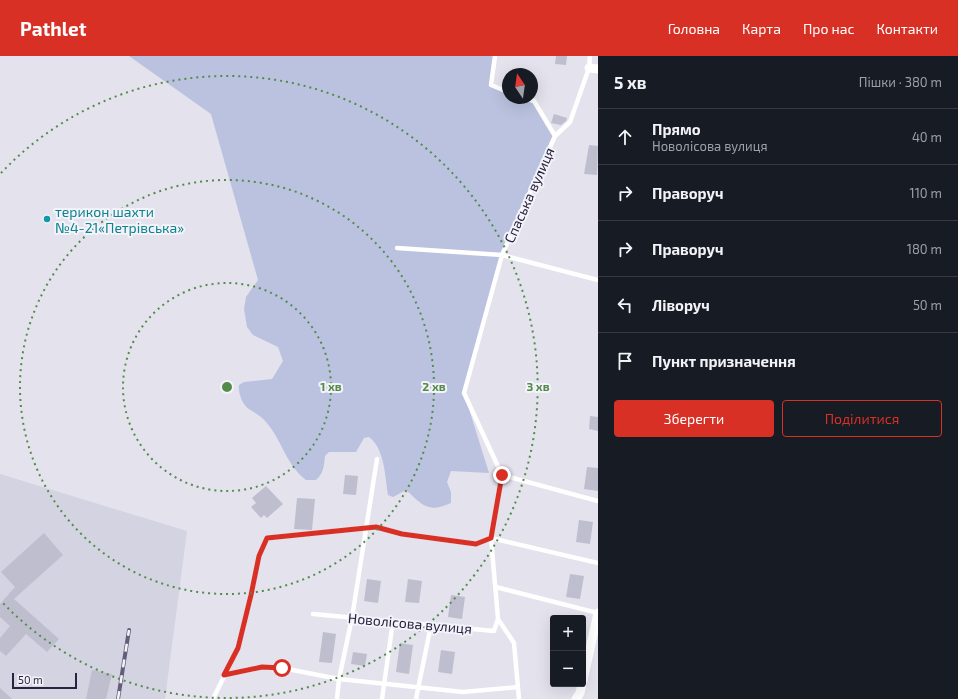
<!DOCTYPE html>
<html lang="uk">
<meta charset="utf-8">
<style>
:root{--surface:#171b24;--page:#242831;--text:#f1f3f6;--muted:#9ea1a6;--line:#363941;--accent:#d93025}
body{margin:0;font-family:"Exo 2",sans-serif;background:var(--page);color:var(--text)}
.controls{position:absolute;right:12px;bottom:12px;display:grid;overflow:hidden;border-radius:4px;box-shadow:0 4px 16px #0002}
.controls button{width:36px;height:36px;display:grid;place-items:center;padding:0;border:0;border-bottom:1px solid var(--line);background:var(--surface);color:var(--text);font:20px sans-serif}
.compass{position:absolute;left:502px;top:12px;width:36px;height:36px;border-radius:50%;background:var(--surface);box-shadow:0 4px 16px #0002;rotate:347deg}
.scale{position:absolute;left:12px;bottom:10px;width:65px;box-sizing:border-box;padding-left:4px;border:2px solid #28213f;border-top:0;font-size:11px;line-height:14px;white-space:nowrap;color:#28213f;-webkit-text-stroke:3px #f3f3f9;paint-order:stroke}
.stop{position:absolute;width:12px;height:12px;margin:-9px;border:3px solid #d93025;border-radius:50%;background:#fff}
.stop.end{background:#d93025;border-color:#fff;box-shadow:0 1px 4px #0008}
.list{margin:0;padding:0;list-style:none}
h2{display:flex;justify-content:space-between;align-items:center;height:52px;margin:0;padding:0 16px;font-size:17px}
h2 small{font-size:13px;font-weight:400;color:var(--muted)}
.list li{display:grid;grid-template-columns:26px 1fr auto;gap:12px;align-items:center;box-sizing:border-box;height:56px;padding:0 16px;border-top:1px solid var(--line)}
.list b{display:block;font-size:15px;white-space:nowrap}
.list p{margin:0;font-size:13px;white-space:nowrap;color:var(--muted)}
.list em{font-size:13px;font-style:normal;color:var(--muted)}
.actions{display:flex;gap:8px;padding:12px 16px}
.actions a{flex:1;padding:9px 0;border:1px solid var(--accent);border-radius:4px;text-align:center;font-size:14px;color:var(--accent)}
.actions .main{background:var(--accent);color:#fff}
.icon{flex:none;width:22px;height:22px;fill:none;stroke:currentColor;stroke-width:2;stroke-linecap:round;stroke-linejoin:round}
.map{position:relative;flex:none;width:598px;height:643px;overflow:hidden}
header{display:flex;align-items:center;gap:24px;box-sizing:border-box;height:56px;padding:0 20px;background:var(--accent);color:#fff}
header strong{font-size:19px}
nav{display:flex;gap:22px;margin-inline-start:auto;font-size:14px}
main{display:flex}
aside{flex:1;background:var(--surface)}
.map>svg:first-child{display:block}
.built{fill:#d4d3e1}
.green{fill:#bac2df}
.building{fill:#bfbece}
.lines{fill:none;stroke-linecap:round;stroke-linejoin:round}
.service{stroke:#fff;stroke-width:4.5}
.minor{stroke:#fff;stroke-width:9}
.rail-casing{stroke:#635c7a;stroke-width:4}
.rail{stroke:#f3f3f9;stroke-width:2.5;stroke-dasharray:8;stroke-linecap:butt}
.route{stroke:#d93025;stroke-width:5}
.ring{fill:none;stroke:#538c4a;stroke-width:2;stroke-dasharray:2 4}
.culture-dot{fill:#0f9aa8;stroke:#f3f3f9;stroke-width:1.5}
.labels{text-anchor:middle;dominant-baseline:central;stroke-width:4;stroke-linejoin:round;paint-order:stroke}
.street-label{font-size:14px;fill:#28213f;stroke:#f3f3f9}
.culture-label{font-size:14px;fill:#0d838f;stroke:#f3f3f9;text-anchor:start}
.centre{fill:#538c4a;stroke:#f3f3f9;stroke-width:2}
.ring-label{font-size:12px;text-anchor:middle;font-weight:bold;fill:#538c4a;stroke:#f3f3f9;stroke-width:4;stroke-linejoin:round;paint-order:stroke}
</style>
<header>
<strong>Pathlet</strong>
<nav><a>Головна</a><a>Карта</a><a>Про нас</a><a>Контакти</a></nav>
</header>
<main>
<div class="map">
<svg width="598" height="643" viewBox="0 0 598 643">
<rect width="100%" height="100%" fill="#e3e2ed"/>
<path class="built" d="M 0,418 L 187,475 L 165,643 L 0,643 Z"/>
<path class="green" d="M 129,0 L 495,0 L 491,29 L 508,36 L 508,42 L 525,42 L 534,45 L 555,80 L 502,199 L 464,337 L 489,417 L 451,415 L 447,426 L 451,436 L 451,447 C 427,458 422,448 406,434 L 393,441 L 388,439 C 385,421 385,393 369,381 L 364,382 L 356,396 L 329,396 L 325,400 C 324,409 324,417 316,424 L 306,424 C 286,409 282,384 266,366 C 261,360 255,357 249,353 C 242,349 238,336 239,329 L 244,326 L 272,323 L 283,305 L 278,291 L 253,279 L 247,271 L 244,253 L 246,241 L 258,224 L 211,58 Z"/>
<path class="building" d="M 556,0 L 567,0 L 566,9 L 555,8 Z
M 554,58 L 567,62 L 566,65 L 561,69 L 551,67 Z
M 589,89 L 598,90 L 597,119 L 584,118 Z
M 590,360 L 598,361 L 598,375 L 589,373 Z
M 587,411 L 598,412 L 598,435 L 584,433 Z
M 345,419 L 358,420 L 356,439 L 343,438 Z
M 266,430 L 283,448 L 267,462 L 264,459 L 261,462 L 251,451 L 256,447 L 252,442 Z
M 297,442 L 315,443 L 312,474 L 294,473 Z
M 579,464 L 593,466 L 590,488 L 576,486 Z
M 44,477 L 63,499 L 14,543 L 59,583 L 47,596 L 26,578 L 6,600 L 0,595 L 0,582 L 10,570 L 0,561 L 0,548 L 15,531 L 1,516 Z
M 570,518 L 584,520 L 580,543 L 566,541 Z
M 367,523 L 381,525 L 378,547 L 364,545 Z
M 408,523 L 422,525 L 419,547 L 405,546 Z
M 451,539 L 465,541 L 462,563 L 448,561 Z
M 323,576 L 336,578 L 332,607 L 319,606 Z
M 400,587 L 413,589 L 409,618 L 396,616 Z
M 441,594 L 455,596 L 452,618 L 438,616 Z
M 353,596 L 367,598 L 365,610 L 351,608 Z
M 92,614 L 112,618 L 106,643 L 86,643 Z
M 0,632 L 12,643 L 0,643 Z"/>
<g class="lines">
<path class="service" d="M 495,0 L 491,29 L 508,36
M 555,80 L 570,66 L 589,12 L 590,0
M 397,192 L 502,199 L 598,224
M 502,419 L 598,445
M 496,531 L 598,557
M 313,558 L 494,575 L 498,563
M 224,619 L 262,611 L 282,612 L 339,623 L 463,636 L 518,631
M 213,643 L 238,592 L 251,539 L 259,501 L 267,482 L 376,471 L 402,478 L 476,488 L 491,482 L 598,507
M 337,643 L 339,623 L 352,562 L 377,403
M 382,643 L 393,565
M 416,643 L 431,569
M 519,643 L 514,587 L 498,563 L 495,528 L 491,482 L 502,419 L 464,337 L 502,199 L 555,80 L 534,45 L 525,42"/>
<path class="minor" d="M 589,12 L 598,13
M 583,624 L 598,557
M 576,643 L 580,637 L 582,628"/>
<g class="rail-casing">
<path id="rail" d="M 118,643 L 129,574"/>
</g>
<use href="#rail" class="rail"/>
</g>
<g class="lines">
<path class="route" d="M 282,612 L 262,611 L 224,619 L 238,592 L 251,539 L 259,500 L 267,482 L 376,471 L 402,478 L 476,488 L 491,482 L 502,419"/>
</g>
<g class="ring">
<circle cx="227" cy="331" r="104"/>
<circle cx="227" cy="331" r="207"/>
<path d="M1 117A311 311 0 1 1 1 545"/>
</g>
<circle class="culture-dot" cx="47" cy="163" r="4"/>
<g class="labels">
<g class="street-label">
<text transform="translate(529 139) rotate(-66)">Спаська вулиця</text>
<text transform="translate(410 567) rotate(5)">Новолісова вулиця</text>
</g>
<g class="culture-label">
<text x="55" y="155">терикон шахти<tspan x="55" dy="16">№4-21«Петрівська»</tspan></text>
</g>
</g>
<circle cx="227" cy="331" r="6" class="centre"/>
<g class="ring-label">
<text x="331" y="335">1 хв</text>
<text x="434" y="335">2 хв</text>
<text x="538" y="335">3 хв</text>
</g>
</svg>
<div class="controls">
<button>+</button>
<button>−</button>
</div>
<svg class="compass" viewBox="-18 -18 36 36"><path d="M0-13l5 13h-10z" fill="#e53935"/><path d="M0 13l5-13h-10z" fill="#9ea1a6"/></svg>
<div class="scale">50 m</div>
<div class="stop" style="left:282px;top:612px"></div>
<div class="stop end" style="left:502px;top:419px"></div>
</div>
<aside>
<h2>5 хв<small>Пішки · 380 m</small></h2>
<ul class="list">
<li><svg class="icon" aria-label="ahead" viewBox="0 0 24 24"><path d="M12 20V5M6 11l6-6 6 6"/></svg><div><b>Прямо</b><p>Новолісова вулиця</p></div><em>40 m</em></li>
<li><svg class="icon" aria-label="right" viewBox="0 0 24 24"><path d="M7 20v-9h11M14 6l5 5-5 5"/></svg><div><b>Праворуч</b></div><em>110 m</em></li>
<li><svg class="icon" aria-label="right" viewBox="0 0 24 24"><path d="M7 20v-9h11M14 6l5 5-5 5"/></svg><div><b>Праворуч</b></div><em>180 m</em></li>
<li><svg class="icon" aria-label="left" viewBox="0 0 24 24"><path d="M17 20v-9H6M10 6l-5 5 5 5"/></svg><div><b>Ліворуч</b></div><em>50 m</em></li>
<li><svg class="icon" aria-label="arrive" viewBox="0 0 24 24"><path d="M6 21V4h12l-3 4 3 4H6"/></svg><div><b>Пункт призначення</b></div></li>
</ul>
<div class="actions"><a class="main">Зберегти</a><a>Поділитися</a></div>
</aside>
</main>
